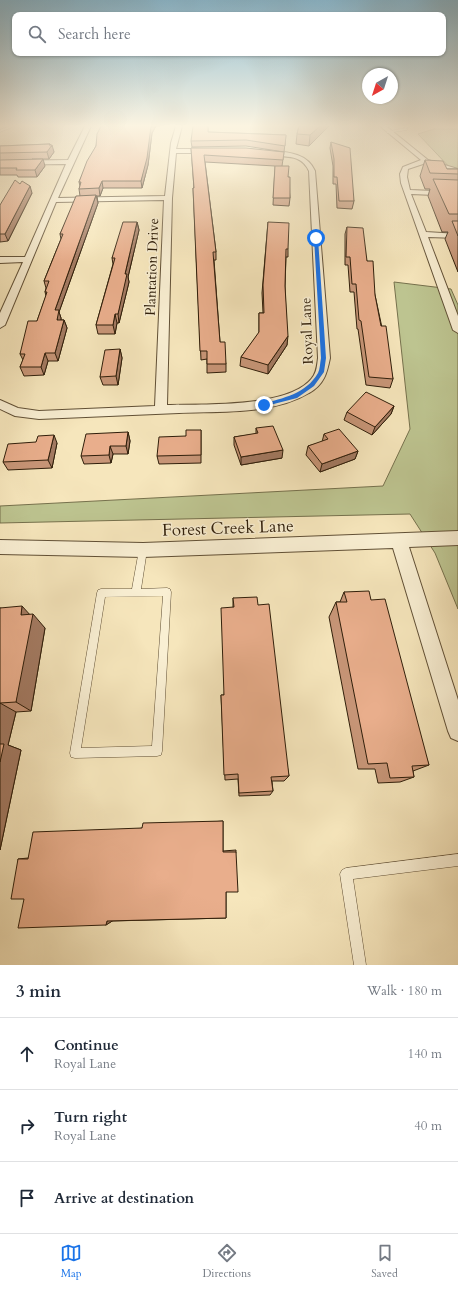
<!DOCTYPE html>
<meta charset="utf-8">
<style>
:root{--surface:#fff;--page:#f6f6f7;--text:#1f2937;--muted:#747a83;--line:#e0e1e3;--accent:#1a73e8}
body{margin:0;font-family:Cardo,serif;background:var(--page);color:var(--text)}
.compass{position:absolute;left:362px;top:68px;width:36px;height:36px;border-radius:50%;background:var(--surface);box-shadow:0 1px 3px #0004;rotate:219deg}
.stop{position:absolute;width:12px;height:12px;margin:-9px;border:3px solid #1a73e8;border-radius:50%;background:#fff}
.stop.end{background:#1a73e8;border-color:#fff;box-shadow:0 1px 4px #0008}
.list{margin:0;padding:0;list-style:none}
h2{display:flex;justify-content:space-between;align-items:center;height:52px;margin:0;padding:0 16px;font-size:17px}
h2 small{font-size:13px;font-weight:400;color:var(--muted)}
.list li{display:grid;grid-template-columns:26px 1fr auto;gap:12px;align-items:center;box-sizing:border-box;height:72px;padding:0 16px;border-top:1px solid var(--line)}
.list b{display:block;font-size:15px;white-space:nowrap}
.list p{margin:0;font-size:13px;white-space:nowrap;color:var(--muted)}
.list em{font-size:13px;font-style:normal;color:var(--muted)}
.icon{flex:none;width:22px;height:22px;fill:none;stroke:currentColor;stroke-width:2;stroke-linecap:round;stroke-linejoin:round}
.map{position:relative;flex:none;width:458px;height:965px;overflow:hidden}
.search{position:absolute;background:var(--surface);box-shadow:0 1px 3px #0004;left:12px;right:12px;top:12px;height:44px;display:flex;align-items:center;gap:10px;box-sizing:border-box;padding:0 14px;border-radius:8px;color:var(--muted);font-size:15px}
.sheet{height:268px;background:var(--surface)}
nav{display:flex;justify-content:space-around;align-items:center;box-sizing:border-box;height:56px;border-top:1px solid var(--line);background:var(--surface);font-size:11px;color:var(--muted)}
nav a{display:grid;justify-items:center;gap:2px}
nav .on{color:var(--accent)}
.map>svg:first-child{display:block}
.green{fill:#bdc490;stroke:#76714d}
.lines{fill:none;stroke-linecap:round;stroke-linejoin:round}
.service-casing{stroke:#615036;stroke-width:1}
.minor-casing{stroke:#615036;stroke-width:2}
.service{fill:#f9efd3;fill-rule:evenodd}
.minor{fill:#f9efd3;fill-rule:evenodd}
.wall{fill:#c89678;stroke:#2f1e0a}
.shaded-wall{fill:#a37a62;stroke:#2f1e0a}
.building{fill:#e9ae8c;stroke:#2f1e0a}
.route{fill:#1a73e8}
.labels{text-anchor:middle;dominant-baseline:central;stroke-width:3;stroke-linejoin:round;paint-order:stroke}
.far-street-label{font-size:14px;fill:#2f1e0a;stroke:#f9efd3}
.street-label{font-size:17px;fill:#2f1e0a;stroke:#f9efd3}
</style>
<div class="map">
<svg width="458" height="965" viewBox="0 0 458 965">
<rect width="100%" height="100%" fill="#f6e6bc"/>
<filter id="stains"><feTurbulence type="fractalNoise" baseFrequency=".005" numOctaves="4"/><feColorMatrix values="0 0 0 0 .2 0 0 0 0 .09 0 0 0 0 .02 0 0 0 .5 -.17"/></filter>
<radialGradient id="worn" r=".72"><stop offset=".6" stop-color="#630" stop-opacity="0"/><stop offset="1" stop-color="#630" stop-opacity=".3"/></radialGradient>
<path class="green" d="M 434,129 L 458,129 L 458,172 L 453,171 L 418,134 Z
M 394,282 L 451,289 L 458,305 L 458,609 L 435,553 L 410,514 L 0,523 L 0,506 L 383,486 L 410,429 Z"/>
<g class="lines">
<g class="service-casing">
<path id="service" d="M 10,126 L 15,126 L 0,132 L 0,130 Z
M 405,126 L 407,126 L 407,130 L 387,133 L 386,132 L 405,128 Z
M 143,547 L 146,548 L 147,550 L 141,589 L 167,588 L 170,589 L 171,592 L 162,751 L 161,755 L 157,756 L 75,758 L 71,757 L 70,753 L 97,593 L 98,590 L 101,589 L 132,589 L 139,550 L 140,548 ZM 163,596 L 152,746 L 81,748 L 105,597 Z
M 458,854 L 458,866 L 353,879 L 366,965 L 354,965 L 340,874 L 342,870 L 346,868 Z"/>
</g>
<g class="minor-casing">
<path id="minor" d="M 85,126 L 91,126 L 58,198 L 165,196 L 171,143 L 176,126 L 182,126 L 176,149 L 209,149 L 212,151 L 209,153 L 176,153 L 172,198 L 167,405 C 203,404 289,408 312,378 C 317,372 317,365 318,358 L 309,171 C 299,149 277,161 263,152 L 266,150 C 285,152 307,152 315,171 L 330,358 C 327,373 324,385 309,393 C 273,415 220,411 179,413 C 132,415 86,417 39,419 L 15,416 L 0,409 L 0,400 L 18,408 L 39,411 L 155,406 L 164,200 L 56,202 L 5,325 L 0,328 L 0,313 L 23,262 L 0,263 L 0,257 L 25,257 L 66,164 L 0,165 L 0,161 L 68,160 Z
M 380,126 L 386,126 L 428,160 L 458,169 L 458,173 L 426,163 L 408,169 L 407,177 L 410,190 L 458,192 L 458,196 L 411,194 L 426,232 L 458,234 L 458,238 L 428,237 L 458,316 L 458,333 L 453,330 L 401,183 L 400,174 L 403,167 L 421,160 Z
M 458,531 L 458,545 L 409,547 L 458,700 L 458,741 L 451,738 L 448,731 L 393,548 L 143,557 L 0,554 L 0,540 L 143,543 Z"/>
</g>
<use href="#service" class="service"/>
<use href="#minor" class="minor"/>
</g>
<path class="wall" d="M 101,126 L 156,126 L 152,133 L 148,165 L 142,188 L 103,188 L 100,196 L 97,196 L 98,203 L 59,312 L 61,318 L 61,320 L 64,320 L 67,328 L 58,361 L 48,361 L 44,375 L 24,376 L 20,367 L 23,360 L 20,354 L 37,321 L 46,296 L 45,292 L 46,288 L 44,281 L 61,239 L 60,234 L 80,196 L 79,189 L 80,186 L 79,182 L 96,146 Z
M 208,126 L 208,132 L 286,135 L 284,152 L 246,146 L 192,147 L 191,141 Z
M 299,126 L 329,126 L 309,146 L 296,144 L 297,134 Z
M 331,142 L 354,201 L 352,209 L 337,208 L 336,184 L 333,184 L 333,166 L 330,148 Z
M 50,144 L 54,152 L 49,159 L 32,159 L 45,166 L 37,177 L 18,177 L 17,175 L 0,175 L 0,146 Z
M 191,148 L 284,152 L 282,166 L 288,177 L 290,198 L 289,206 L 273,205 L 275,166 L 205,162 L 216,252 L 216,260 L 214,260 L 220,342 L 226,364 L 226,372 L 207,373 L 207,359 L 201,360 L 193,188 L 194,188 Z
M 425,160 L 447,169 L 458,169 L 458,272 L 445,239 L 448,232 L 442,232 L 428,196 L 430,189 L 425,189 L 420,176 Z
M 32,193 L 8,241 L 0,242 L 0,205 Z
M 137,222 L 139,230 L 128,277 L 129,282 L 119,323 L 117,323 L 115,334 L 98,334 L 96,325 L 113,264 L 112,258 Z
M 268,222 L 288,249 L 288,257 L 286,257 L 285,286 L 287,345 L 268,374 L 240,366 L 241,357 L 259,333 L 259,313 L 263,313 L 262,293 Z
M 347,227 L 367,261 L 375,295 L 393,379 L 390,388 L 366,385 L 358,329 L 357,329 L 354,292 L 350,292 L 348,265 L 345,265 L 345,234 Z
M 120,349 L 122,358 L 118,385 L 103,385 L 100,377 Z
M 394,406 L 391,414 L 372,435 L 344,420 L 347,412 Z
M 256,428 L 282,458 L 241,465 L 234,445 L 234,437 L 256,434 Z
M 201,430 L 201,463 L 159,464 L 157,456 L 186,436 Z
M 128,432 L 130,441 L 128,454 L 113,454 L 111,463 L 84,464 L 81,456 Z
M 324,434 L 358,451 L 355,459 L 320,472 L 306,455 L 308,446 L 322,442 Z
M 57,443 L 52,468 L 8,470 L 3,462 Z
M 344,592 L 371,600 L 429,765 L 413,771 L 414,777 L 400,782 L 378,783 L 375,769 L 358,769 L 329,617 L 336,602 L 340,602 Z
M 233,598 L 258,605 L 289,776 L 284,781 L 272,781 L 273,791 L 270,795 L 239,796 L 238,779 L 225,780 L 221,695 L 224,695 L 233,607 Z
M 0,608 L 29,614 L 45,628 L 31,711 L 16,712 L 8,745 L 21,750 L 0,850 Z
M 223,821 L 223,851 L 236,850 L 236,852 L 226,892 L 226,918 L 112,921 L 106,925 L 24,899 L 18,859 L 28,858 L 142,828 Z"/>
<path class="shaded-wall" d="M 151,126 L 156,126 L 152,133 L 148,165 L 142,188 L 141,181 Z
M 320,126 L 329,126 L 309,146 L 310,135 Z
M 50,144 L 51,147 L 52,145 L 54,152 L 49,159 L 47,152 Z
M 43,159 L 45,166 L 37,177 L 35,170 Z
M 102,181 L 103,188 L 100,196 L 99,188 Z
M 30,186 L 32,193 L 8,241 L 5,234 Z
M 96,195 L 98,203 L 59,312 L 61,318 L 60,329 L 55,310 Z
M 137,222 L 139,230 L 128,277 L 129,282 L 119,323 L 118,314 L 125,274 Z
M 115,314 L 117,323 L 115,334 L 113,325 Z
M 64,320 L 67,328 L 58,361 L 55,353 Z
M 288,336 L 287,345 L 268,374 L 268,365 Z
M 120,349 L 122,358 L 118,385 L 116,376 Z
M 45,353 L 48,361 L 44,375 L 41,367 Z
M 394,406 L 391,414 L 372,435 L 375,427 Z
M 128,432 L 130,441 L 128,454 L 126,446 Z
M 54,435 L 57,443 L 52,468 L 48,460 Z
M 110,446 L 113,454 L 111,463 L 109,455 Z
M 283,450 L 282,458 L 241,465 L 241,457 Z
M 358,451 L 355,459 L 320,472 L 322,464 Z
M 22,606 L 32,617 L 33,614 L 45,628 L 31,711 L 16,702 L 21,615 Z
M 0,703 L 16,712 L 8,745 L 21,750 L 0,850 Z
M 117,918 L 106,925 L 107,921 Z"/>
<path class="building" d="M 101,126 L 151,126 L 147,158 L 141,181 L 102,181 L 99,188 L 79,189 L 81,182 L 79,182 L 87,161 L 96,146 L 97,134 Z
M 193,126 L 208,126 L 208,132 L 286,135 L 285,146 L 246,140 L 191,141 Z
M 299,126 L 320,126 L 310,135 L 297,134 Z
M 331,142 L 350,148 L 354,201 L 339,201 L 337,177 L 334,177 L 334,159 Z
M 50,144 L 49,145 L 52,145 L 47,152 L 0,153 L 0,146 Z
M 191,148 L 246,148 L 284,152 L 283,160 L 204,155 L 216,252 L 213,252 L 220,342 L 225,342 L 226,364 L 207,364 L 207,351 L 200,351 L 193,188 L 194,188 Z
M 43,159 L 35,170 L 16,170 L 17,168 L 0,168 L 0,160 Z
M 425,160 L 443,161 L 447,169 L 458,169 L 458,174 L 430,173 Z
M 275,166 L 289,166 L 288,177 L 290,177 L 290,198 L 273,198 Z
M 433,179 L 458,180 L 458,214 L 449,214 Z
M 15,180 L 20,184 L 22,181 L 30,186 L 5,234 L 0,234 L 0,205 Z
M 96,195 L 55,310 L 59,310 L 57,320 L 64,320 L 55,353 L 45,353 L 41,367 L 20,367 L 25,354 L 20,354 L 28,321 L 37,321 L 47,292 L 45,292 L 49,281 L 44,281 L 63,234 L 60,234 L 76,196 Z
M 452,221 L 458,221 L 458,236 Z
M 123,222 L 137,222 L 125,274 L 127,274 L 118,314 L 115,314 L 113,325 L 96,325 L 115,258 L 112,258 Z
M 268,222 L 289,223 L 288,249 L 286,249 L 285,286 L 288,336 L 268,365 L 241,357 L 259,332 L 259,313 L 264,313 L 263,285 Z
M 347,227 L 363,228 L 367,261 L 373,261 L 375,295 L 381,326 L 386,326 L 393,379 L 369,377 L 361,321 L 359,320 L 356,284 L 352,284 L 350,257 L 346,257 Z
M 120,349 L 116,376 L 100,377 L 105,350 Z
M 366,392 L 394,406 L 375,427 L 347,412 Z
M 273,426 L 283,450 L 241,457 L 234,437 L 258,433 L 256,428 Z
M 339,429 L 358,451 L 322,464 L 308,446 L 328,439 L 324,434 Z
M 186,430 L 201,430 L 201,455 L 157,456 L 159,437 L 186,436 Z
M 128,432 L 126,446 L 110,446 L 109,455 L 81,456 L 86,434 Z
M 54,435 L 48,460 L 3,462 L 8,444 L 36,442 L 38,436 Z
M 369,591 L 371,600 L 385,599 L 429,765 L 412,766 L 414,777 L 390,778 L 387,763 L 368,764 L 336,602 L 347,602 L 344,592 Z
M 257,597 L 258,605 L 269,604 L 289,776 L 271,777 L 273,791 L 239,793 L 238,774 L 224,775 L 221,695 L 224,695 L 221,608 L 234,607 L 233,598 Z
M 22,606 L 21,615 L 33,614 L 16,702 L 0,703 L 0,704 L 0,608 Z
M 0,744 L 4,744 L 0,762 Z
M 223,821 L 223,852 L 236,852 L 238,892 L 226,892 L 226,918 L 107,921 L 106,925 L 18,928 L 24,899 L 11,899 L 18,859 L 28,859 L 33,832 L 142,828 L 143,823 Z"/>
<linearGradient id="sky" x2="0" y2="1"><stop stop-color="#8ab9d0"/><stop offset="0.48" stop-color="#fbf4e1"/><stop offset="1" stop-color="#fbf4e1" stop-opacity="0"/></linearGradient>
<rect width="458" height="262" fill="url(#sky)"/>
<path class="route" d="M 316,236 L 318,238 L 326,358 L 324,372 L 314,386 L 297,398 L 262,407 L 262,404 C 283,398 306,394 318,373 C 320,369 320,363 321,358 L 314,238 Z"/>
<g class="labels">
<g class="far-street-label">
<text transform="translate(152 267) rotate(-88)">Plantation Drive</text>
<text transform="translate(307 331) rotate(-92)">Royal Lane</text>
</g>
<g class="street-label">
<text transform="translate(228 528) rotate(-2)">Forest Creek Lane</text>
</g>
</g>
<rect width="100%" height="100%" filter="url(#stains)"/>
<rect width="100%" height="100%" fill="url(#worn)"/>
</svg>
<svg class="compass" viewBox="-18 -18 36 36"><path d="M0-13l5 13h-10z" fill="#e53935"/><path d="M0 13l5-13h-10z" fill="#747a83"/></svg>
<div class="stop" style="left:316px;top:238px"></div>
<div class="stop end" style="left:264px;top:405px"></div>
<div class="search"><svg class="icon" aria-label="search" viewBox="0 0 24 24"><circle cx="10" cy="10" r="6"/><path d="M15 15l6 6"/></svg>Search here</div>
</div>
<section class="sheet">
<h2>3 min<small>Walk · 180 m</small></h2>
<ul class="list">
<li><svg class="icon" aria-label="ahead" viewBox="0 0 24 24"><path d="M12 20V5M6 11l6-6 6 6"/></svg><div><b>Continue</b><p>Royal Lane</p></div><em>140 m</em></li>
<li><svg class="icon" aria-label="right" viewBox="0 0 24 24"><path d="M7 20v-9h11M14 6l5 5-5 5"/></svg><div><b>Turn right</b><p>Royal Lane</p></div><em>40 m</em></li>
<li><svg class="icon" aria-label="arrive" viewBox="0 0 24 24"><path d="M6 21V4h12l-3 4 3 4H6"/></svg><div><b>Arrive at destination</b></div></li>
</ul>
</section>
<nav>
<a class="on"><svg class="icon" aria-label="map" viewBox="0 0 24 24"><path d="M3 6l6-2 6 2 6-2v14l-6 2-6-2-6 2zM9 4v14M15 6v14"/></svg>Map</a>
<a><svg class="icon" aria-label="directions" viewBox="0 0 24 24"><path d="M12 3l9 9-9 9-9-9zM9 14v-3h6M13 9l2 2-2 2"/></svg>Directions</a>
<a><svg class="icon" aria-label="saved" viewBox="0 0 24 24"><path d="M7 4h10v16l-5-4-5 4z"/></svg>Saved</a>
</nav>
